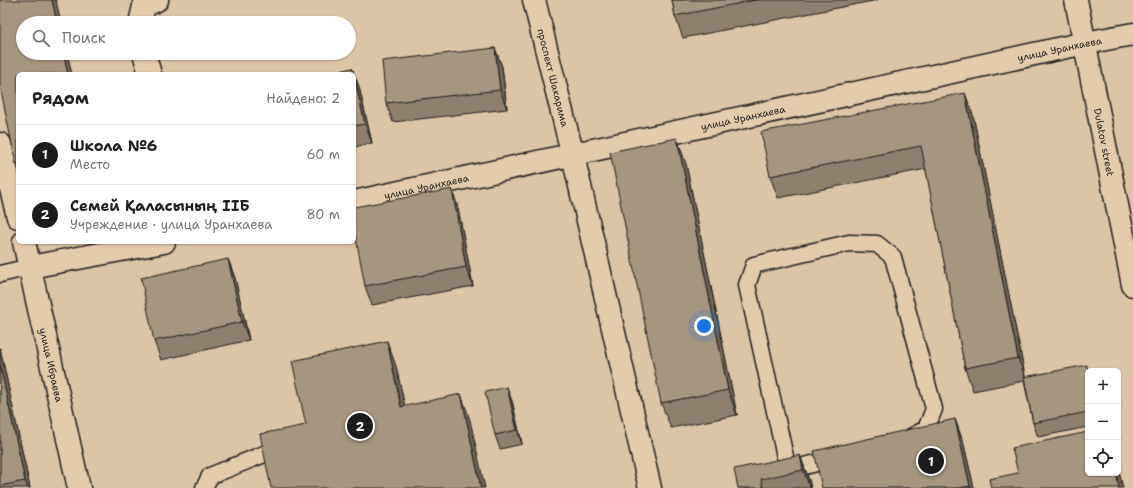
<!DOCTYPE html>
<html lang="ru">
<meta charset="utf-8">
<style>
:root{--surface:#fff;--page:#f2f2f2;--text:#202124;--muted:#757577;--line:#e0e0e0;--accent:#1c1c1c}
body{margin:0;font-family:"Shantell Sans",sans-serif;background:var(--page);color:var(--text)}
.controls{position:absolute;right:12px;bottom:12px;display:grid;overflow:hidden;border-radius:6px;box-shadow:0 1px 3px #0004}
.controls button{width:36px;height:36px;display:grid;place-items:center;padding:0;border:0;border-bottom:1px solid var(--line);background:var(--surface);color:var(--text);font:20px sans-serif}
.you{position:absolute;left:704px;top:326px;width:14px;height:14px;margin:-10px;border:3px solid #fff;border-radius:50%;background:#1a73e8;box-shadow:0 0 0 6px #1a73e833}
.badge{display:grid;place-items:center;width:26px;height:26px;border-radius:50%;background:var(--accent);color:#fff;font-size:13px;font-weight:700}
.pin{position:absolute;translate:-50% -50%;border:2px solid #fff;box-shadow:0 1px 4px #0006}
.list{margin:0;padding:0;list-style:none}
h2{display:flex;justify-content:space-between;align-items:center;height:52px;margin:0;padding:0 16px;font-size:17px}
h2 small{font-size:13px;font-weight:400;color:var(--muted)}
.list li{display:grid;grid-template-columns:26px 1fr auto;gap:12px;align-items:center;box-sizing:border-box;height:60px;padding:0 16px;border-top:1px solid var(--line)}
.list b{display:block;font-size:15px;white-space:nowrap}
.list p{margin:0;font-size:13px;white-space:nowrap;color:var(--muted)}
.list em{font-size:13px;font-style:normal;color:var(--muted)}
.icon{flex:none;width:22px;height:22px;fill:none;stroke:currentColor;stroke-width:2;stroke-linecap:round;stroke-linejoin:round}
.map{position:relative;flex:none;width:1133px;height:488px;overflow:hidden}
.search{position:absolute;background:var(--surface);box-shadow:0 1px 3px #0004;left:16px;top:16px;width:340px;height:44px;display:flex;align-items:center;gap:10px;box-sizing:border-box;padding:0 14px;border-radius:22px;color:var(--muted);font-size:15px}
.panel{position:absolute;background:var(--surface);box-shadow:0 1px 3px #0004;left:16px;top:72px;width:340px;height:172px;border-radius:6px}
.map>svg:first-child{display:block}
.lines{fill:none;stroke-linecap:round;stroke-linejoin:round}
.service-casing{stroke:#1c1c1c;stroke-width:19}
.minor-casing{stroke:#1c1c1c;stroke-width:25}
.tertiary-casing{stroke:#1c1c1c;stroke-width:25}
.service{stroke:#e4cbac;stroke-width:16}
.minor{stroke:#e4cbac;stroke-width:22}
.tertiary{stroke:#e4cbac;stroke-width:22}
.wall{fill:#8f806d;stroke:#1c1c1c}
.shaded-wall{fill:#746859;stroke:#1c1c1c}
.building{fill:#a6957f;stroke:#1c1c1c}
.labels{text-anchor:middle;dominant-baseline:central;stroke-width:3.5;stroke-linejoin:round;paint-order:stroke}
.street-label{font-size:10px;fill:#1c1c1c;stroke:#e4cbac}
</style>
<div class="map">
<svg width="1133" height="488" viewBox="0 0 1133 488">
<rect width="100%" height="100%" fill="#dcc4a6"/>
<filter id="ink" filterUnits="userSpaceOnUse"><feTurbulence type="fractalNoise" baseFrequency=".025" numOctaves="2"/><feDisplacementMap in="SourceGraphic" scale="8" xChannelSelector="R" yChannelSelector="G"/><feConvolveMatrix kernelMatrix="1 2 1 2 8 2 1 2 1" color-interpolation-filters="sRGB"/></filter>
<g filter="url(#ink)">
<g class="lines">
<g class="service-casing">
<path id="service" d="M 0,274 L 30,267
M 788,470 L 747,285 L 754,265 L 849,243 L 877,244 L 893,257 L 934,409 L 926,429 L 911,437
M 204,488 L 210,476 L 284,446
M 755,488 L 788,470 L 837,458"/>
</g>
<g class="minor-casing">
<g id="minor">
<path id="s1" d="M 534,0 L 573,156 L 650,488"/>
<path d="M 140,23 L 144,6 L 157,0"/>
<path d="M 144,53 L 150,74"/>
<path id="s2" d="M 354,202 L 1085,43 L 1133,34"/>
<path d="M 30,267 L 164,242"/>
</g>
</g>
<g class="tertiary-casing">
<g id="tertiary">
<path id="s3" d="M 1076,0 L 1133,285"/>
<path d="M 0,144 L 18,217"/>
<path id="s4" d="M 24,242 L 79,488"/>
</g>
</g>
<use href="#service" class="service"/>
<use href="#minor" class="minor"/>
<use href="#tertiary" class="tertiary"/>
</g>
<path class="wall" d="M 672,0 L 878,0 L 683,38 L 675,16 Z
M 495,48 L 502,67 L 507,109 L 393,122 L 386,103 Z
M 352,68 L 359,87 L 372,143 L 354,147 L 354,74 Z
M 973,115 L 1025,377 L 1088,371 L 1088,427 L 1038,437 L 1033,423 L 1024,381 L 973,391 L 965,368 L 926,169 L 778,198 L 770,176 Z
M 686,164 L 737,415 L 671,428 L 661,403 Z
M 458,208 L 473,286 L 372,305 L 365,286 Z
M 228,259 L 235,278 L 249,340 L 161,360 L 154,341 Z
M 0,348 L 30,488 L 0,488 Z
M 512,401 L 522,444 L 500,449 L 495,435 Z
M 955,419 L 964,445 L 974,488 L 822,488 Z
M 800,455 L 809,480 L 811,488 L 738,488 Z"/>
<path class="shaded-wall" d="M 52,0 L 56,0 L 61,23 L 57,23 Z
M 495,48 L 502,67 L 507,109 L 500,90 Z
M 63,53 L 67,53 L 72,74 L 68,74 Z
M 352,68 L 359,87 L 372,143 L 365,124 Z
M 965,93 L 973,115 L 1026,380 L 1018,358 Z
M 677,138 L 686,164 L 737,415 L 728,390 Z
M 452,189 L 458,208 L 473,286 L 466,267 Z
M 228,259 L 235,278 L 249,340 L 242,322 Z
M 387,341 L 396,366 L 411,433 L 401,407 Z
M 0,348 L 30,488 L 28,488 L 25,481 L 0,365 Z
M 507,387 L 512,401 L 522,444 L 517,430 Z
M 461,394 L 470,420 L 485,488 L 481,488 Z
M 955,419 L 964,445 L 974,488 L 971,488 L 970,486 Z
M 800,455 L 809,480 L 811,488 L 810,488 L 803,470 Z
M 1118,467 L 1123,488 L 1119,488 L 1116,473 L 1118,473 Z"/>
<path class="building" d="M 0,0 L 52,0 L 57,23 L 23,23 L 23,53 L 63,53 L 68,74 L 18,74 L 18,163 L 16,164 L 0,86 Z
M 672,0 L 756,0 L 675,16 Z
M 495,48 L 500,90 L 386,103 L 382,61 Z
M 352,68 L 354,74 L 327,74 Z
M 354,76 L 365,124 L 354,126 Z
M 965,93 L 1018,358 L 965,368 L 921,146 L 770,176 L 761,132 Z
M 677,138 L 728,390 L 661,403 L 610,152 Z
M 452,189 L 466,267 L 365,286 L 354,227 L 354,207 Z
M 228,259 L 242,322 L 154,341 L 141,278 Z
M 387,341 L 401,407 L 461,394 L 481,488 L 271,488 L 260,434 L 306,425 L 292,361 Z
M 0,365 L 25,481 L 0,486 Z
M 1087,365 L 1088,371 L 1088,412 L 1033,423 L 1024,377 Z
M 507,387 L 517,430 L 495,435 L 485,392 Z
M 955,419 L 970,486 L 959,488 L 822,488 L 814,451 Z
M 1088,432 L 1088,473 L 1116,473 L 1119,488 L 991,488 L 989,479 L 1018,473 L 1012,448 Z
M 800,455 L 803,470 L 761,479 L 763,488 L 738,488 L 734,469 Z"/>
</g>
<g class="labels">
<g class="street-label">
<text stroke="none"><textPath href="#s2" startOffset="722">улица Уранхаева</textPath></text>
<text stroke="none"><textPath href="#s1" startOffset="80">проспект Шакарима</textPath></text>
<text stroke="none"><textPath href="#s2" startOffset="398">улица Уранхаева</textPath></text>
<text stroke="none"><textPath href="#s3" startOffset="145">Dulatov street</textPath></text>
<text stroke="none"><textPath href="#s2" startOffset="74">улица Уранхаева</textPath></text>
<text stroke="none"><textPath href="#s4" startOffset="126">улица Ибраева</textPath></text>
</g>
</g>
</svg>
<div class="controls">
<button>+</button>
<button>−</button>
<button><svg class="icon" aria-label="locate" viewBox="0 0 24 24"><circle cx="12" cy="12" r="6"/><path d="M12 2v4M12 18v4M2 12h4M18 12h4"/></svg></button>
</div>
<div class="you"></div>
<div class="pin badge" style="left:931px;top:461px">1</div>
<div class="pin badge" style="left:360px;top:426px">2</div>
<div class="search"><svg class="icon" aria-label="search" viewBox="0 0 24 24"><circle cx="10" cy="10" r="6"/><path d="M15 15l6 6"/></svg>Поиск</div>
<section class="panel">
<h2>Рядом<small>Найдено: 2</small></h2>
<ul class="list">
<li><span class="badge">1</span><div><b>Школа №6</b><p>Место</p></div><em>60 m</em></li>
<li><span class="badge">2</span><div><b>Семей Қаласының ІІБ</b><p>Учреждение · улица Уранхаева</p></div><em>80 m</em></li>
</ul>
</section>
</div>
